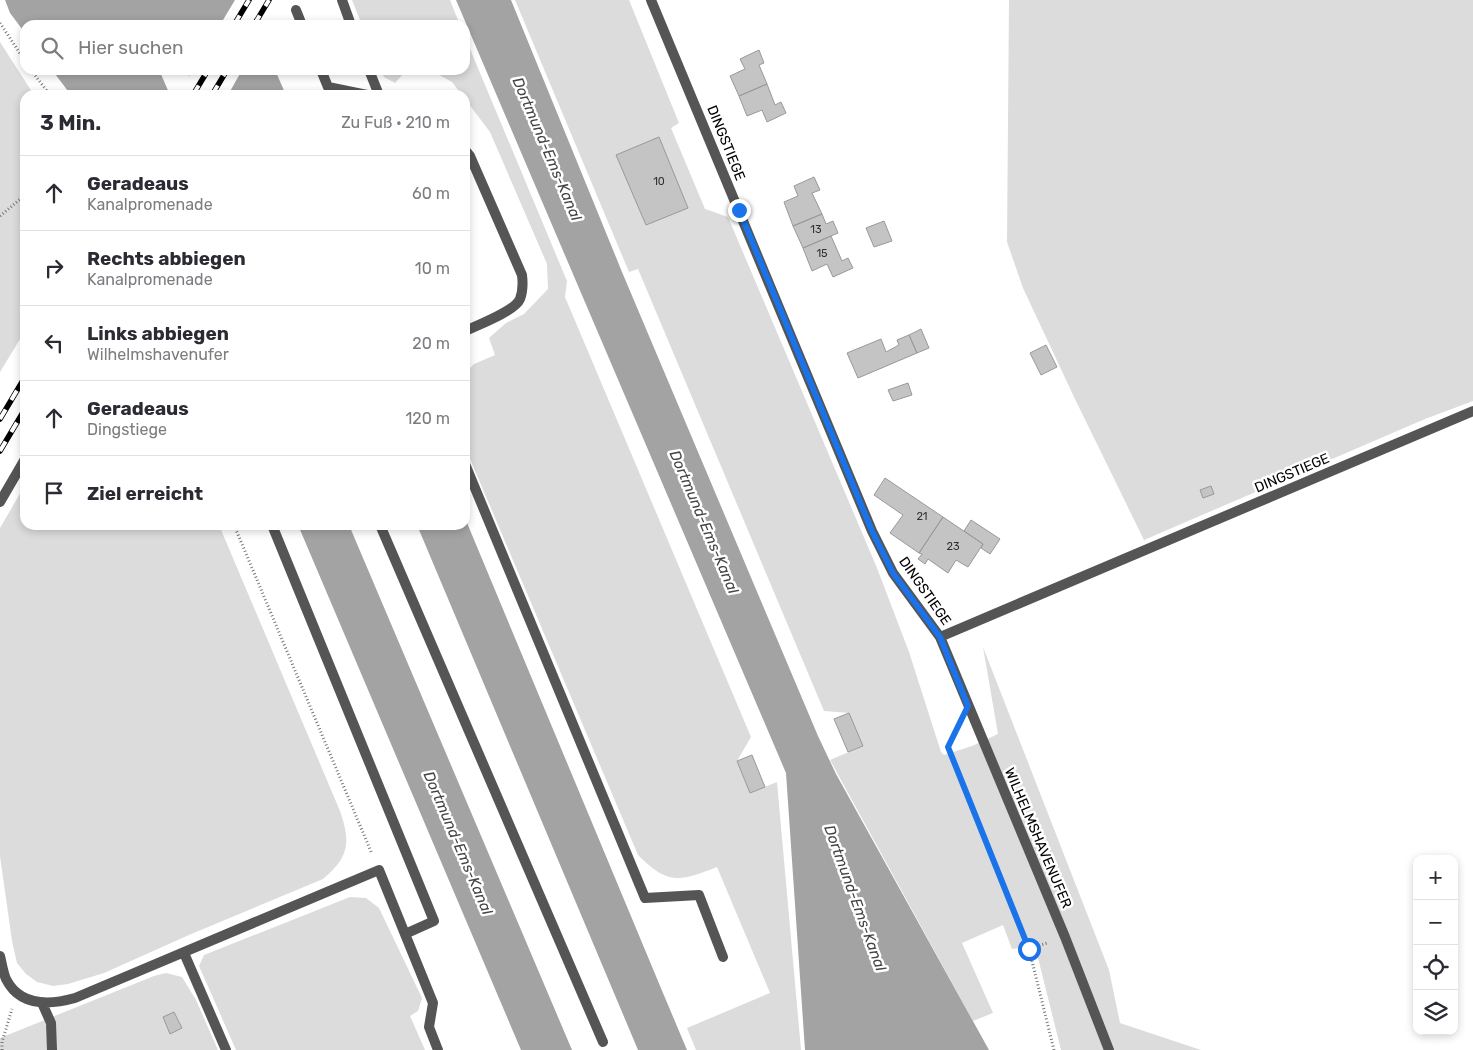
<!DOCTYPE html>
<html lang="de">
<meta charset="utf-8">
<style>
:root{--surface:#fff;--page:#f2f2f3;--text:#2b2b33;--muted:#7c7c81;--line:#e1e1e2}
body{margin:0;font-family:Rubik,sans-serif;background:var(--page);color:var(--text)}
.controls{position:absolute;right:15px;bottom:15px;display:grid;overflow:hidden;border-radius:10px;box-shadow:0 2px 8px #0003}
.controls button{width:45px;height:45px;display:grid;place-items:center;padding:0;border:0;border-bottom:1px solid var(--line);background:var(--surface);color:var(--text);font:25px sans-serif}
.stop{position:absolute;width:15px;height:15px;margin:-11px;border:4px solid #1a73e8;border-radius:50%;background:#fff}
.stop.end{background:#1a73e8;border-color:#fff;box-shadow:0 1px 5px #0008}
.list{margin:0;padding:0;list-style:none}
h2{display:flex;justify-content:space-between;align-items:center;height:65px;margin:0;padding:0 20px;font-size:21px}
h2 small{font-size:16px;font-weight:400;color:var(--muted)}
.list li{display:grid;grid-template-columns:32px 1fr auto;gap:15px;align-items:center;box-sizing:border-box;height:75px;padding:0 20px;border-top:1px solid var(--line)}
.list b{display:block;font-size:19px;white-space:nowrap}
.list p{margin:0;font-size:16px;white-space:nowrap;color:var(--muted)}
.list em{font-size:16px;font-style:normal;color:var(--muted)}
.icon{flex:none;width:28px;height:28px;fill:none;stroke:currentColor;stroke-width:2;stroke-linecap:round;stroke-linejoin:round}
.map{position:relative;flex:none;width:1473px;height:1050px;overflow:hidden}
.search{position:absolute;background:var(--surface);box-shadow:0 2px 8px #0003;left:20px;top:20px;width:450px;height:55px;display:flex;align-items:center;gap:12px;box-sizing:border-box;padding:0 18px;border-radius:15px;color:var(--muted);font-size:19px}
.panel{position:absolute;background:var(--surface);box-shadow:0 2px 8px #0003;left:20px;top:90px;width:450px;height:440px;border-radius:15px}
.map>svg:first-child{display:block}
.green{fill:#dcdcdc}
.water{fill:#a3a3a3}
.pier{fill:#fff}
.building{fill:#c4c4c4;stroke:#999}
.lines{fill:none;stroke-linecap:round;stroke-linejoin:round}
.path{stroke:#777;stroke-width:3;stroke-dasharray:1 2.5;stroke-linecap:butt}
.lane{stroke:#555;stroke-width:10}
.street{stroke:#555;stroke-width:10}
.rail-casing{stroke:#000;stroke-width:5.5}
.rail{stroke:#fff;stroke-width:4;stroke-dasharray:11;stroke-linecap:butt}
.route{stroke:#1a73e8;stroke-width:6}
.labels{text-anchor:middle;dominant-baseline:central;stroke-width:5;stroke-linejoin:round;paint-order:stroke}
.number-label{font-size:11px;fill:#313131}
.street-label{font-size:14px;fill:#000;stroke:#fff}
.water-label{font-size:15px;font-style:italic;fill:#444;stroke:#fff}
</style>
<div class="map">
<svg width="1473" height="1050" viewBox="0 0 1473 1050">
<rect width="100%" height="100%" fill="#fff"/>
<path class="green" d="M 352,0 L 450,0 L 460,25 L 362,25 Z
M 515,0 L 629,0 L 679,123 L 671,128 L 705,209 L 728,217 L 877,568 L 909,652 L 941,752 L 944,755 L 972,746 L 998,734 L 983,647 L 1109,970 L 1120,1023 L 1201,1050 L 1061,1050 L 1035,946 L 1012,949 L 1003,925 L 962,943 L 993,1013 L 973,1021 L 830,760 L 863,746 L 849,713 L 824,711 L 638,269 L 629,272 Z
M 1009,0 L 1473,0 L 1473,401 L 1425,419 L 1144,540 L 1074,397 L 1023,288 L 1007,242 Z
M 465,37 L 567,281 L 565,297 L 751,737 L 737,761 L 750,793 L 777,782 L 801,1050 L 696,1050 L 687,1028 L 770,993 L 717,867 C 679,882 668,885 638,855 L 465,447 L 465,373 L 474,364 L 495,355 L 489,338 L 506,323 L 524,314 L 548,289 L 547,264 L 490,132 L 465,99 L 465,95 L 462,95 L 452,82 L 430,70 L 465,70 Z
M 0,42 L 34,95 L 25,95 L 25,331 L 0,372 Z
M 381,70 L 416,70 L 404,73 L 395,83 L 384,77 Z
M 25,485 L 25,525 L 219,525 L 340,811 C 351,843 349,857 323,879 L 189,935 L 104,973 L 68,984 L 53,986 L 37,982 L 26,974 L 17,963 L 12,941 L 0,856 L 0,528 Z
M 350,897 L 366,898 L 379,908 L 422,998 L 418,1011 L 410,1016 L 425,1050 L 236,1050 L 199,966 L 204,955 Z
M 166,973 L 182,977 L 196,1000 L 218,1050 L 0,1050 L 0,1038 L 154,976 Z"/>
<path class="water" d="M 5,0 L 245,0 L 255,25 L 25,25 L 25,33 L 10,13 Z
M 456,0 L 511,0 L 622,272 L 818,736 L 836,774 L 989,1050 L 805,1050 L 786,773 Z
M 52,70 L 164,70 L 160,72 L 170,95 L 71,95 Z
M 185,70 L 275,70 L 286,95 L 204,95 Z
M 465,518 L 663,993 L 687,1050 L 638,1050 L 417,525 L 465,525 Z
M 298,525 L 349,525 L 572,1050 L 521,1050 Z"/>
<path class="pier" d="M 235,0 L 247,0 L 258,25 L 220,25 Z
M 193,70 L 242,70 L 228,95 L 201,95 L 188,78 Z"/>
<path class="building" d="M 759,50 L 764,63 L 759,65 L 767,84 L 739,96 L 730,76 L 745,69 L 740,59 Z
M 767,84 L 775,105 L 781,102 L 786,113 L 767,122 L 762,110 L 747,116 L 739,96 Z
M 659,137 L 688,208 L 646,225 L 616,155 Z
M 814,177 L 820,190 L 812,193 L 822,214 L 793,226 L 784,202 L 798,196 L 794,186 Z
M 822,214 L 826,224 L 833,221 L 838,233 L 803,248 L 793,226 Z
M 884,221 L 892,241 L 874,247 L 866,228 Z
M 831,236 L 842,261 L 848,258 L 853,268 L 833,277 L 827,264 L 812,271 L 803,248 Z
M 921,329 L 929,348 L 917,353 L 909,335 Z
M 909,335 L 917,353 L 858,378 L 847,353 L 881,339 L 886,352 L 899,345 L 897,340 Z
M 1046,345 L 1057,367 L 1041,375 L 1030,353 Z
M 908,383 L 912,395 L 893,401 L 888,390 Z
M 885,478 L 943,517 L 919,553 L 890,533 L 903,515 L 874,495 Z
M 1211,486 L 1214,494 L 1203,498 L 1200,490 Z
M 943,517 L 983,544 L 968,567 L 956,560 L 948,573 L 928,559 L 925,564 L 918,559 L 922,554 L 919,553 Z
M 971,520 L 1000,539 L 990,554 L 981,548 L 983,544 L 964,531 Z
M 849,713 L 863,746 L 848,752 L 834,719 Z
M 752,755 L 765,787 L 750,793 L 737,761 Z
M 174,1012 L 182,1028 L 170,1034 L 163,1017 Z"/>
<g class="lines">
<path class="path" d="M 0,23 L 25,61
M 31,70 L 50,95
M 0,216 L 25,195
M 234,525 L 372,854
M 958,727 L 948,747 L 1029,949 L 1054,1050
M 1029,949 L 1047,943
M 2,1050 L 2,1042 L 12,1009"/>
<path class="lane" d="M 342,0 L 351,25
M 296,10 L 302,25
M 321,70 L 328,87 L 367,95
M 369,70 L 379,95
M 465,150 L 470,156 L 522,275 C 523,283 523,291 520,299 C 515,311 478,325 465,331
M 465,464 L 645,898 L 699,895 L 723,957
M 0,502 L 25,459
M 272,525 L 434,921 L 405,934
M 380,525 L 603,1042
M 184,953 L 226,1050
M 0,956 C 2,964 3,972 6,979 C 20,1007 50,1005 75,998 L 379,870 L 433,1003 L 429,1027 L 438,1050
M 42,1003 L 51,1023 L 52,1050"/>
<path class="street" d="M 651,0 L 872,531 L 893,573 L 940,637 L 1065,937 L 1109,1050
M 940,637 L 1473,411"/>
<g class="rail-casing">
<path id="rail" d="M 234,25 L 249,0
M 254,25 L 269,0
M 193,95 L 208,70
M 212,95 L 227,70
M 0,419 L 25,377
M 0,451 L 25,409"/>
</g>
<use href="#rail" class="rail"/>
</g>
<g class="lines">
<path class="route" d="M 739,210 L 872,531 L 893,573 L 940,637 L 968,706 L 948,747 L 1029,949"/>
</g>
<g class="labels">
<g class="number-label">
<text x="659" y="181">10</text>
<text x="816" y="229">13</text>
<text x="822" y="253">15</text>
<text x="922" y="516">21</text>
<text x="953" y="546">23</text>
</g>
<g class="street-label">
<text transform="translate(726 143) rotate(68)">DINGSTIEGE</text>
<text transform="translate(1292 473) rotate(-23)">DINGSTIEGE</text>
<text transform="translate(925 591) rotate(55)">DINGSTIEGE</text>
<text transform="translate(1038 838) rotate(67)">WILHELMSHAVENUFER</text>
</g>
<g class="water-label">
<text transform="translate(547 149) rotate(67)">Dortmund-Ems-Kanal</text>
<text transform="translate(704 522) rotate(67)">Dortmund-Ems-Kanal</text>
<text transform="translate(458 843) rotate(67)">Dortmund-Ems-Kanal</text>
<text transform="translate(855 898) rotate(70)">Dortmund-Ems-Kanal</text>
</g>
</g>
</svg>
<div class="controls">
<button>+</button>
<button>−</button>
<button><svg class="icon" aria-label="locate" viewBox="0 0 24 24"><circle cx="12" cy="12" r="6"/><path d="M12 2v4M12 18v4M2 12h4M18 12h4"/></svg></button>
<button><svg class="icon" aria-label="layers" viewBox="0 0 24 24"><path d="M12 4l9 5-9 5-9-5zM3 14l9 5 9-5"/></svg></button>
</div>
<div class="stop" style="left:1029px;top:949px"></div>
<div class="stop end" style="left:739px;top:210px"></div>
<div class="search"><svg class="icon" aria-label="search" viewBox="0 0 24 24"><circle cx="10" cy="10" r="6"/><path d="M15 15l6 6"/></svg>Hier suchen</div>
<section class="panel">
<h2>3 Min.<small>Zu Fuß · 210 m</small></h2>
<ul class="list">
<li><svg class="icon" aria-label="ahead" viewBox="0 0 24 24"><path d="M12 20V5M6 11l6-6 6 6"/></svg><div><b>Geradeaus</b><p>Kanalpromenade</p></div><em>60 m</em></li>
<li><svg class="icon" aria-label="right" viewBox="0 0 24 24"><path d="M7 20v-9h11M14 6l5 5-5 5"/></svg><div><b>Rechts abbiegen</b><p>Kanalpromenade</p></div><em>10 m</em></li>
<li><svg class="icon" aria-label="left" viewBox="0 0 24 24"><path d="M17 20v-9H6M10 6l-5 5 5 5"/></svg><div><b>Links abbiegen</b><p>Wilhelmshavenufer</p></div><em>20 m</em></li>
<li><svg class="icon" aria-label="ahead" viewBox="0 0 24 24"><path d="M12 20V5M6 11l6-6 6 6"/></svg><div><b>Geradeaus</b><p>Dingstiege</p></div><em>120 m</em></li>
<li><svg class="icon" aria-label="arrive" viewBox="0 0 24 24"><path d="M6 21V4h12l-3 4 3 4H6"/></svg><div><b>Ziel erreicht</b></div></li>
</ul>
</section>
</div>
